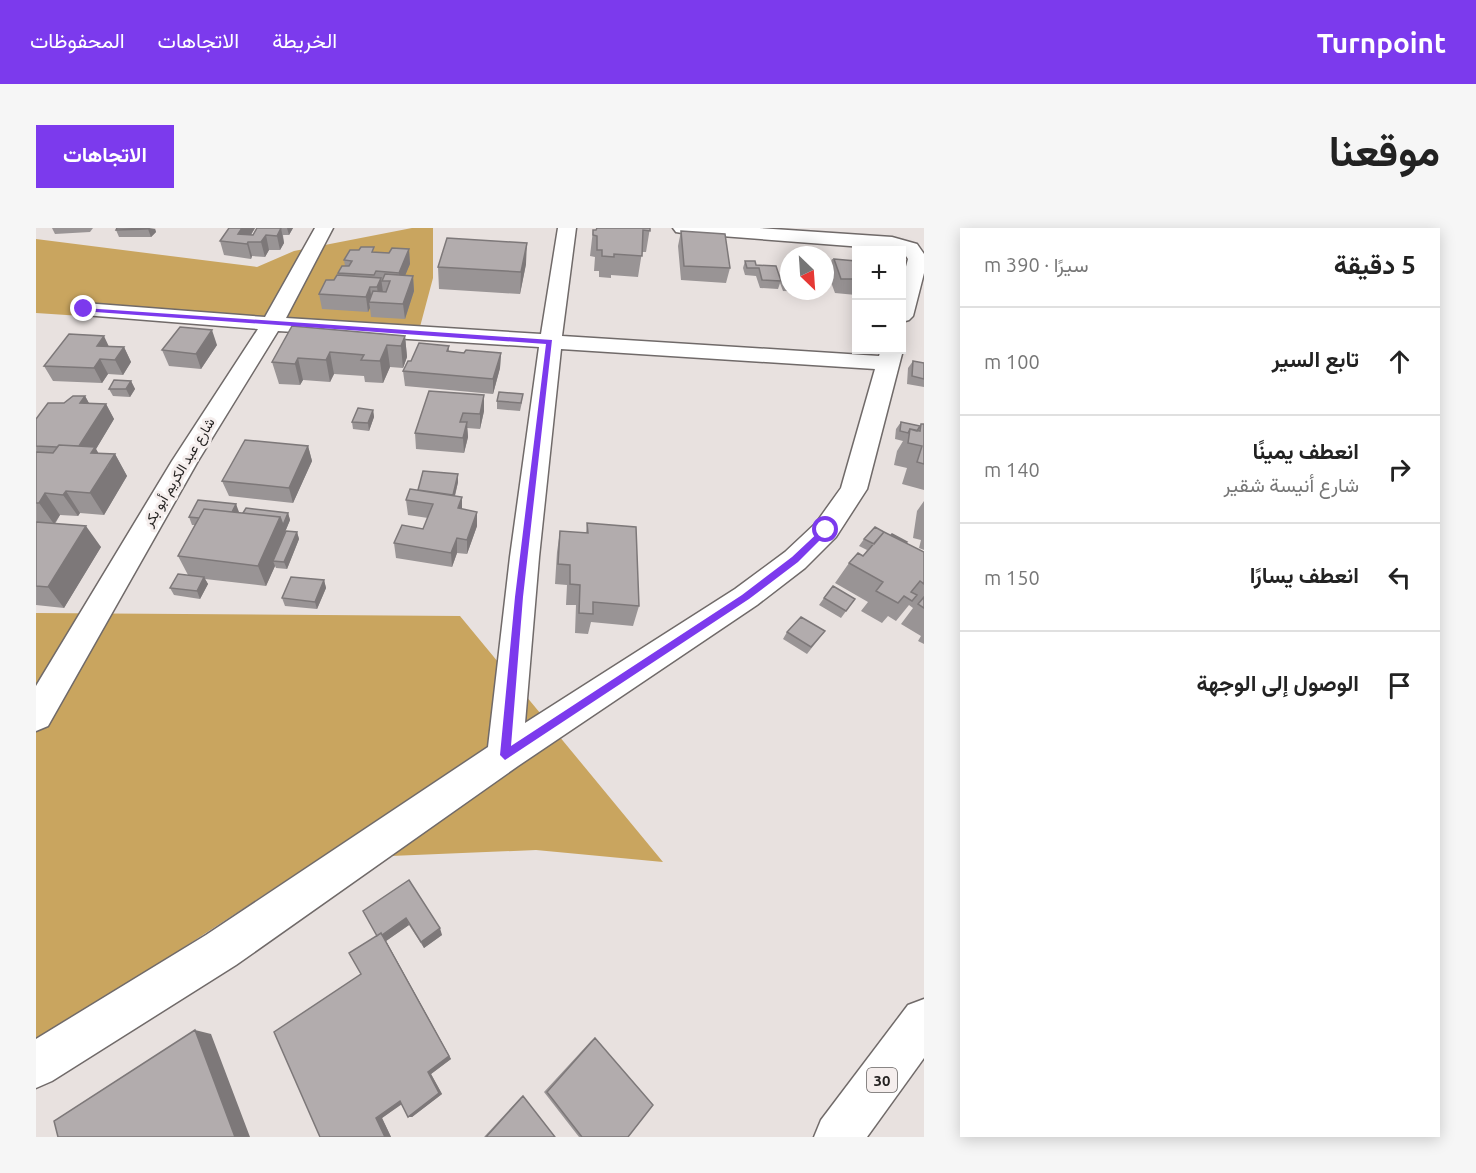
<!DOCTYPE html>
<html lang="ar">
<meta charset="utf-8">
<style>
:root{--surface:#fff;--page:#f6f6f6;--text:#222;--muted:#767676;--line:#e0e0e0;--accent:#7c3aed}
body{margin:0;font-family:Ubuntu,Vazirmatn,sans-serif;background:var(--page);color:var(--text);direction:rtl}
.controls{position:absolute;right:18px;top:18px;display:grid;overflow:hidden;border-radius:0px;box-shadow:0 3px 15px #0003}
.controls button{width:54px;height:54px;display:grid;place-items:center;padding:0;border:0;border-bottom:2px solid var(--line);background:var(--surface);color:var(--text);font:30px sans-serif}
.compass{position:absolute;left:744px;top:18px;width:54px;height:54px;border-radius:50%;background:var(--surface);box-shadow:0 3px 15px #0003;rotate:155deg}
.stop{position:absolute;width:18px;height:18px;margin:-14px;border:4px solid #7c3aed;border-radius:50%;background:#fff}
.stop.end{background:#7c3aed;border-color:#fff;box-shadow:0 2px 6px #0008}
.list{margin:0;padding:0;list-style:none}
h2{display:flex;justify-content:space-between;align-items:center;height:78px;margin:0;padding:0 24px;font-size:26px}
h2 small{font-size:20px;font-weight:400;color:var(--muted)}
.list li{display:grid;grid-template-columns:39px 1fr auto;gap:18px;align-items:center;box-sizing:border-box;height:108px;padding:0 24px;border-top:2px solid var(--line)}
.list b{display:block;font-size:22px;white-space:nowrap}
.list p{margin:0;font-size:20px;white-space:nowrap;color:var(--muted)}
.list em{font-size:20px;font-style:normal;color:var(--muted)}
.icon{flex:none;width:33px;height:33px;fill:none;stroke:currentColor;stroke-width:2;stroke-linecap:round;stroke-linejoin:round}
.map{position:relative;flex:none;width:888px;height:909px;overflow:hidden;direction:ltr;border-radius:0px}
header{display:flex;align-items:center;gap:36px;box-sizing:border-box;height:84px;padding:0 30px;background:var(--accent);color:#fff}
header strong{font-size:28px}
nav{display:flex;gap:33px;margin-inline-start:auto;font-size:21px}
.intro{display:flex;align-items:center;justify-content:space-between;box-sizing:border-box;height:144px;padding:0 36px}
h1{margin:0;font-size:42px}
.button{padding:15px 27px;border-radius:0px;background:var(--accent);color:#fff;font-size:21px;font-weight:700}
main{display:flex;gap:36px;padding:0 36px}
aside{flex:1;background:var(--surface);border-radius:0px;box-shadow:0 3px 15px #0003}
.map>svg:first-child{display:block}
.forest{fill:#c9a55f}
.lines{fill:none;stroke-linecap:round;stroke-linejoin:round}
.minor-casing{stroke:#706a69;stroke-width:3}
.primary-casing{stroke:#706a69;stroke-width:3}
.minor{fill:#fff;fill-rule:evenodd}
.primary{fill:#fff;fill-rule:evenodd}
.wall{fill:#999495}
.shaded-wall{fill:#7d7879}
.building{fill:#b2acad;stroke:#7d7879;stroke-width:1.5}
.route{fill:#7c3aed}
.labels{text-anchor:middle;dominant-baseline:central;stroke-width:6;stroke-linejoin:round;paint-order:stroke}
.far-street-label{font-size:14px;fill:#242221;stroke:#f5eeed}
.shield{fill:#f5eeed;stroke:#635f5e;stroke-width:1.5}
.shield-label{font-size:15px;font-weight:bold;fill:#242221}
</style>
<header>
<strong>Turnpoint</strong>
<nav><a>الخريطة</a><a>الاتجاهات</a><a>المحفوظات</a></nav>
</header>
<div class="intro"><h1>موقعنا</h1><a class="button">الاتجاهات</a></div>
<main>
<aside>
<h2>5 دقيقة<small>سيرًا · 390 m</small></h2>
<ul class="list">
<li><svg class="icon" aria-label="ahead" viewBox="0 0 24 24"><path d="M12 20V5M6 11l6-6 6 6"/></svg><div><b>تابع السير</b></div><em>100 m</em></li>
<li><svg class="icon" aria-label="right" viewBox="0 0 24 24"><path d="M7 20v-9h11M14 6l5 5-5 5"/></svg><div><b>انعطف يمينًا</b><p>شارع أنيسة شقير</p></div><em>140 m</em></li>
<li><svg class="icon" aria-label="left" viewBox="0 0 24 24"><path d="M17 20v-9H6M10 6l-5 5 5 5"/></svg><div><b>انعطف يسارًا</b></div><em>150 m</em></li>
<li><svg class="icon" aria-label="arrive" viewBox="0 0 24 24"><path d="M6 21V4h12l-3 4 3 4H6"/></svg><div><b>الوصول إلى الوجهة</b></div></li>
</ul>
</aside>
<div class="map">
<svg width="888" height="909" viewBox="0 0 888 909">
<rect width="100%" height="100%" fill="#e8e1df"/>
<path class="forest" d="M 376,0 L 397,0 L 397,50 L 381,110 L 0,85 L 0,11 L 221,39 L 258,23 Z
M 0,385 L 424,388 L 627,634 L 500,622 L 283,631 L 0,816 Z"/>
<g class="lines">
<g class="minor-casing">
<path id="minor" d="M 279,0 L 297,0 L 250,90 L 505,106 L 522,0 L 540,0 L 526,108 L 843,128 L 845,122 L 866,120 L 867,122 L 831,261 L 800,309 L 769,340 L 721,377 L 482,538 L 200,737 L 16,853 L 0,860 L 0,811 L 170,707 L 452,519 L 474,329 L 503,119 L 242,103 L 162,233 L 12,498 L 0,503 L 0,458 L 136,233 L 222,101 L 48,87 L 41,85 L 38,81 L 41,77 L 48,75 L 229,89 ZM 525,121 L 839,141 L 805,260 L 780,295 L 749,324 L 699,361 L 489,495 L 503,329 Z
M 637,0 L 723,0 L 856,9 L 881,16 L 888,26 L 888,45 L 877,88 L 873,92 L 866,94 L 866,54 L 872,31 L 866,22 L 646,5 L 640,4 Z"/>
</g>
<g class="primary-casing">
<path id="primary" d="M 888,771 L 888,830 L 831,909 L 778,909 L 785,892 L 872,777 Z"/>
</g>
<use href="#minor" class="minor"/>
<use href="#primary" class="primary"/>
</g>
<path class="wall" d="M 16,0 L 57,0 L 54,4 L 19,6 Z
M 193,0 L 219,0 L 215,7 L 217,7 L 221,0 L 257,0 L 253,7 L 247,7 L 248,15 L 244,22 L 233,22 L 229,29 L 216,28 L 215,31 L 188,27 L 184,13 Z
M 560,0 L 614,0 L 610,24 L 606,24 L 602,49 L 575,47 L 575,50 L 563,49 L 563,43 L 558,43 L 559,29 L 554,28 L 557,2 L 560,2 Z
M 119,1 L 120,4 L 115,9 L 83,9 L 80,2 L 120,1 Z
M 645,3 L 694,40 L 690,55 L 645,52 L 642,18 Z
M 373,21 L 374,36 L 369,47 L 377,48 L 378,63 L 369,91 L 335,89 L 334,80 L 332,84 L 286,81 L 283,66 L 298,52 L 303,47 L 302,45 L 309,38 L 308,32 L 339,24 L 353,25 Z
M 796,31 L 820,33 L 820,67 L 799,65 L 792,46 L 793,43 L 793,39 Z
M 709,33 L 720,37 L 744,50 L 746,44 L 751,44 L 750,42 L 753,34 L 753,63 L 777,63 L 777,64 L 747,63 L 744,55 L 742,61 L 724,60 L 720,48 L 709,47 L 707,40 Z
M 490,36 L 484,66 L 403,61 L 402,39 Z
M 369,108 L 371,129 L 367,140 L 354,139 L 347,155 L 329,154 L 328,148 L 298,146 L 294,154 L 267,152 L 264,157 L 243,156 L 236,134 Z
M 181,117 L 165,141 L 133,138 L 126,122 Z
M 73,118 L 88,119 L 95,134 L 87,147 L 72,146 L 66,155 L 17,153 L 8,138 Z
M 413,118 L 413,123 L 428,125 L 465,125 L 464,140 L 457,166 L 369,158 L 367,143 L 375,133 Z
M 877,133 L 888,135 L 888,159 L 871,156 L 872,140 Z
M 95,153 L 99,161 L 94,169 L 77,168 L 73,161 Z
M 448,167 L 448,183 L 444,201 L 431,200 L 432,209 L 428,225 L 380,221 L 379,205 Z
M 49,168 L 53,175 L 70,176 L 78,191 L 60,221 L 62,225 L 79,226 L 91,248 L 68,287 L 44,285 L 42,288 L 24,287 L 19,296 L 65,319 L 28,380 L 0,377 L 0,191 L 28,175 Z
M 461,173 L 486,174 L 484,183 L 461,181 Z
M 337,182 L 338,189 L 333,203 L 317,201 L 316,194 Z
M 865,194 L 884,198 L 885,196 L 888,196 L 888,262 L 866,256 L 871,240 L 858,237 L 861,223 L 867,213 L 859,211 L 860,201 Z
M 272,218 L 276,233 L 257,275 L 193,268 L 186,253 Z
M 422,246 L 422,254 L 419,268 L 426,281 L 441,298 L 431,326 L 421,325 L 416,339 L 360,330 L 358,315 L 387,301 L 392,290 L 372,287 L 370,272 L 382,262 Z
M 888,273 L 888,322 L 883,320 L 885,312 L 877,310 L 881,283 Z
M 200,276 L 202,285 L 252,285 L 254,292 L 249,304 L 261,304 L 263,311 L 251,341 L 240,340 L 239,338 L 230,358 L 169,351 L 172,356 L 164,371 L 138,367 L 134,360 L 152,347 L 142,328 L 159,297 L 156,297 L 153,289 Z
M 551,295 L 603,378 L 597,398 L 555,394 L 552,406 L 539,405 L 540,377 L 530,377 L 531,357 L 519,356 L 521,324 L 524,303 L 550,305 Z
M 828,311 L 870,315 L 888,324 L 888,416 L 882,413 L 885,408 L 865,396 L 877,380 L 873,377 L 860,393 L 852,388 L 846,395 L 825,383 L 832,374 L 799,355 L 813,335 L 827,328 L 831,322 L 823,318 Z
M 288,352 L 290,360 L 281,381 L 249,378 L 246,370 Z
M 788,370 L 819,371 L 805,390 L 783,377 Z
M 789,403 L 771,426 L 747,411 L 751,404 Z
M 373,652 L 406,707 L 388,720 L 373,697 L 350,713 L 415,831 L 395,846 L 406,866 L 376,889 L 365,876 L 346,890 L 355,909 L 284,909 L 325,746 Z
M 559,810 L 592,909 L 543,909 L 508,864 L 555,813 Z
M 487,868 L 519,909 L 448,909 L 485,869 Z"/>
<path class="shaded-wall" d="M 113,0 L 120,1 L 119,1 L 120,4 L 115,9 L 112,1 Z
M 206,0 L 219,0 L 209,16 L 202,6 Z
M 245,0 L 248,15 L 244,22 L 241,8 Z
M 251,0 L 257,0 L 253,7 Z
M 230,7 L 233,22 L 229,29 L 225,14 Z
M 212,14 L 216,28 L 215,31 L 211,16 Z
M 491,15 L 490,36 L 484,66 L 485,44 Z
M 373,21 L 374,36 L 364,60 L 363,45 Z
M 377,48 L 378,63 L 369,91 L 367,76 Z
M 345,50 L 347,64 L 343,74 L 341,59 Z
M 334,59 L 336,74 L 333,74 L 334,80 L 332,84 L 330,69 Z
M 176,102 L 181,117 L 165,141 L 160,126 Z
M 68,108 L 75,123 L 61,118 Z
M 369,108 L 371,129 L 367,140 L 365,118 Z
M 351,117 L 354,139 L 347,155 L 344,133 Z
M 88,119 L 95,134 L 87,147 L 79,132 Z
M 294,124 L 298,146 L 294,154 L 290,132 Z
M 465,125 L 464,140 L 457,166 L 457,151 Z
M 262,130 L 267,152 L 264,157 L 259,136 Z
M 64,131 L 72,146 L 66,155 L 58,140 Z
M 95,153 L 99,161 L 94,169 L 90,161 Z
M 448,167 L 448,183 L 444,201 L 444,186 Z
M 49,168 L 57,183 L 44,175 Z
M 70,176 L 78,191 L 60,221 L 71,240 L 79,226 L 91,248 L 68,287 L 54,265 L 42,220 Z
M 337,182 L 338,189 L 333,203 L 332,195 Z
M 431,194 L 432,209 L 428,225 L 427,210 Z
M 272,218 L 276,233 L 257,275 L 253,260 Z
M 422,246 L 422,254 L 417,275 L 417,267 Z
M 30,263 L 44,285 L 42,288 L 27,267 Z
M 9,265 L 24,287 L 18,296 L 3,275 Z
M 426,269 L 426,284 L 422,280 Z
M 200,276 L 203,284 L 194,301 L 191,293 Z
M 441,284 L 441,298 L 431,326 L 431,312 Z
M 252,285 L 254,292 L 237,333 L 239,338 L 230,358 L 222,338 L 244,289 Z
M 50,298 L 65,319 L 28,380 L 12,359 Z
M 261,304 L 263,311 L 251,341 L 248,334 Z
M 421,310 L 421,325 L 416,339 L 415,325 Z
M 168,349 L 172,356 L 164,371 L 161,363 Z
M 288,352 L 290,360 L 281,381 L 279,374 Z
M 370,690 L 373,697 L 350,713 L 415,831 L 395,846 L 406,866 L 376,889 L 372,889 L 392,844 L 342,710 Z
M 404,700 L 406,707 L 388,720 L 385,714 Z
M 159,802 L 175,806 L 214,909 L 199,909 Z
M 364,873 L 369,874 L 346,890 L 355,909 L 349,909 L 340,890 Z"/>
<path class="building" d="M 81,0 L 113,0 L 112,1 L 80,2 Z
M 193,0 L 206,0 L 202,6 L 217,7 L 221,0 L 245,0 L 241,8 L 230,7 L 225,14 L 212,14 L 211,16 L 184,13 Z
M 561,0 L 614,0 L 614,3 L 607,2 L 606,28 L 578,26 L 578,29 L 566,28 L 566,22 L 561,22 L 561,8 L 557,7 L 557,2 L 560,2 Z
M 645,3 L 689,6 L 694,40 L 648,38 Z
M 411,10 L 491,15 L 485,44 L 402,39 Z
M 325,19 L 338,19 L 336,24 L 353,25 L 356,20 L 373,21 L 363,45 L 340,43 L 338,47 L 302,45 L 306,38 L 313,38 L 316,33 L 308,32 L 314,22 L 323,22 Z
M 798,31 L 820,33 L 820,51 L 805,51 Z
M 709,33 L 719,33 L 720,37 L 740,38 L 745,53 L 726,52 L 723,40 L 711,40 Z
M 746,44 L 753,44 L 753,55 L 749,55 Z
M 349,46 L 377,48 L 367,76 L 333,74 L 337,63 L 350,64 L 354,53 L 346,53 Z
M 301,47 L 345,50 L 341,59 L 334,59 L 330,69 L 283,66 L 290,52 L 298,52 Z
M 256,98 L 369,108 L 365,118 L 351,117 L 344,133 L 325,132 L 328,127 L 294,124 L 290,132 L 262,130 L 259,136 L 236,134 Z
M 144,99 L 176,102 L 160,126 L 126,122 Z
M 33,106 L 68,108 L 61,118 L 88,119 L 79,132 L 64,131 L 58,140 L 8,138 Z
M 383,115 L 413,118 L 411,123 L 428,125 L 430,122 L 465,125 L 457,151 L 367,143 L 372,133 L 375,133 Z
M 877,133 L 888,135 L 888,151 L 876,148 Z
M 78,152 L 95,153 L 90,161 L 73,161 Z
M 393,163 L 448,167 L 444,186 L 427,185 L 424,194 L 431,194 L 427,210 L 379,205 Z
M 463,164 L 487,166 L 485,175 L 461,173 Z
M 37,168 L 49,168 L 44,175 L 70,176 L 43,218 L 23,217 L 21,219 L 0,218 L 0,191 L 12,175 L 28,175 Z
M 322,180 L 337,182 L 332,195 L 316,194 Z
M 865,194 L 884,198 L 881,203 L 874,201 L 872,205 L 864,203 Z
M 885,196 L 888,196 L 888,236 L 881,234 L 886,218 L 872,215 L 874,201 L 884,203 Z
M 209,212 L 272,218 L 253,260 L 186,253 Z
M 23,217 L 59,219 L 55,225 L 79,226 L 54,265 L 30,263 L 27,267 L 9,265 L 3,275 L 0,275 L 0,224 L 17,225 Z
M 387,243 L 422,246 L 417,267 L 382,262 Z
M 374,261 L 426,269 L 422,280 L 441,284 L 431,312 L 421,310 L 415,325 L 358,315 L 366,297 L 387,301 L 397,276 L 370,272 Z
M 162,272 L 200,276 L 196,284 L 168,281 L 163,290 L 153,289 Z
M 210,280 L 252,285 L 247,297 L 244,289 L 207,285 Z
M 168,281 L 244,289 L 222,338 L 142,328 Z
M 0,294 L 50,298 L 12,359 L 0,358 Z
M 551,295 L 600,299 L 603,378 L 557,374 L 557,386 L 543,385 L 544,357 L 534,356 L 534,337 L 522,336 L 524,303 L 552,305 Z
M 839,299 L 848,304 L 838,316 L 828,311 Z
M 250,303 L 261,304 L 248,334 L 237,333 Z
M 848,304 L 888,324 L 888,356 L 884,353 L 875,364 L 881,367 L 876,373 L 868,368 L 862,375 L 840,363 L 847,354 L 813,335 L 822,325 L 827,328 Z
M 856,306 L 871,314 L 870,315 L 855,307 Z
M 142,346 L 168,349 L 161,363 L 134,360 Z
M 255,349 L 288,352 L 279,374 L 246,370 Z
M 797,358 L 819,371 L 810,383 L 788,370 Z
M 888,369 L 888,380 L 882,376 Z
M 765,389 L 789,403 L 775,419 L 751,404 Z
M 373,652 L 404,700 L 385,714 L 370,690 L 346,707 L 345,705 L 341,708 L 327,683 Z
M 345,705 L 413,828 L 392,844 L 403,865 L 372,889 L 364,873 L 340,890 L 349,909 L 284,909 L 238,804 L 325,746 L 313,725 Z
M 159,802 L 199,909 L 22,909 L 18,893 Z
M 559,810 L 617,877 L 592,909 L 546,909 L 511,864 Z
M 487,868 L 519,909 L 450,909 Z"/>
<path class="route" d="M 48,80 L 516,112 L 487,369 L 475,518 L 706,367 L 756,329 L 787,300 L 794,302 L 762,334 L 713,371 L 469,532 L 464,527 L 479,369 L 510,116 L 45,83 Z"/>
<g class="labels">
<g class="far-street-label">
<text transform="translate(143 244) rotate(-59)">شارع عبد الكريم أبو بكر</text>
</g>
<rect class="shield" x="831" y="840" width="30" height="24" rx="4.5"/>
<g class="shield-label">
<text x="846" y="852">30</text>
</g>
</g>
</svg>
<div class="controls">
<button>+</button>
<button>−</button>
</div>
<svg class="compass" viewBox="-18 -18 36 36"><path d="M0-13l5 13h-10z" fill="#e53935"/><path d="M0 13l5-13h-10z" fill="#767676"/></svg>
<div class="stop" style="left:790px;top:302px"></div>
<div class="stop end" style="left:48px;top:81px"></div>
</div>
</main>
